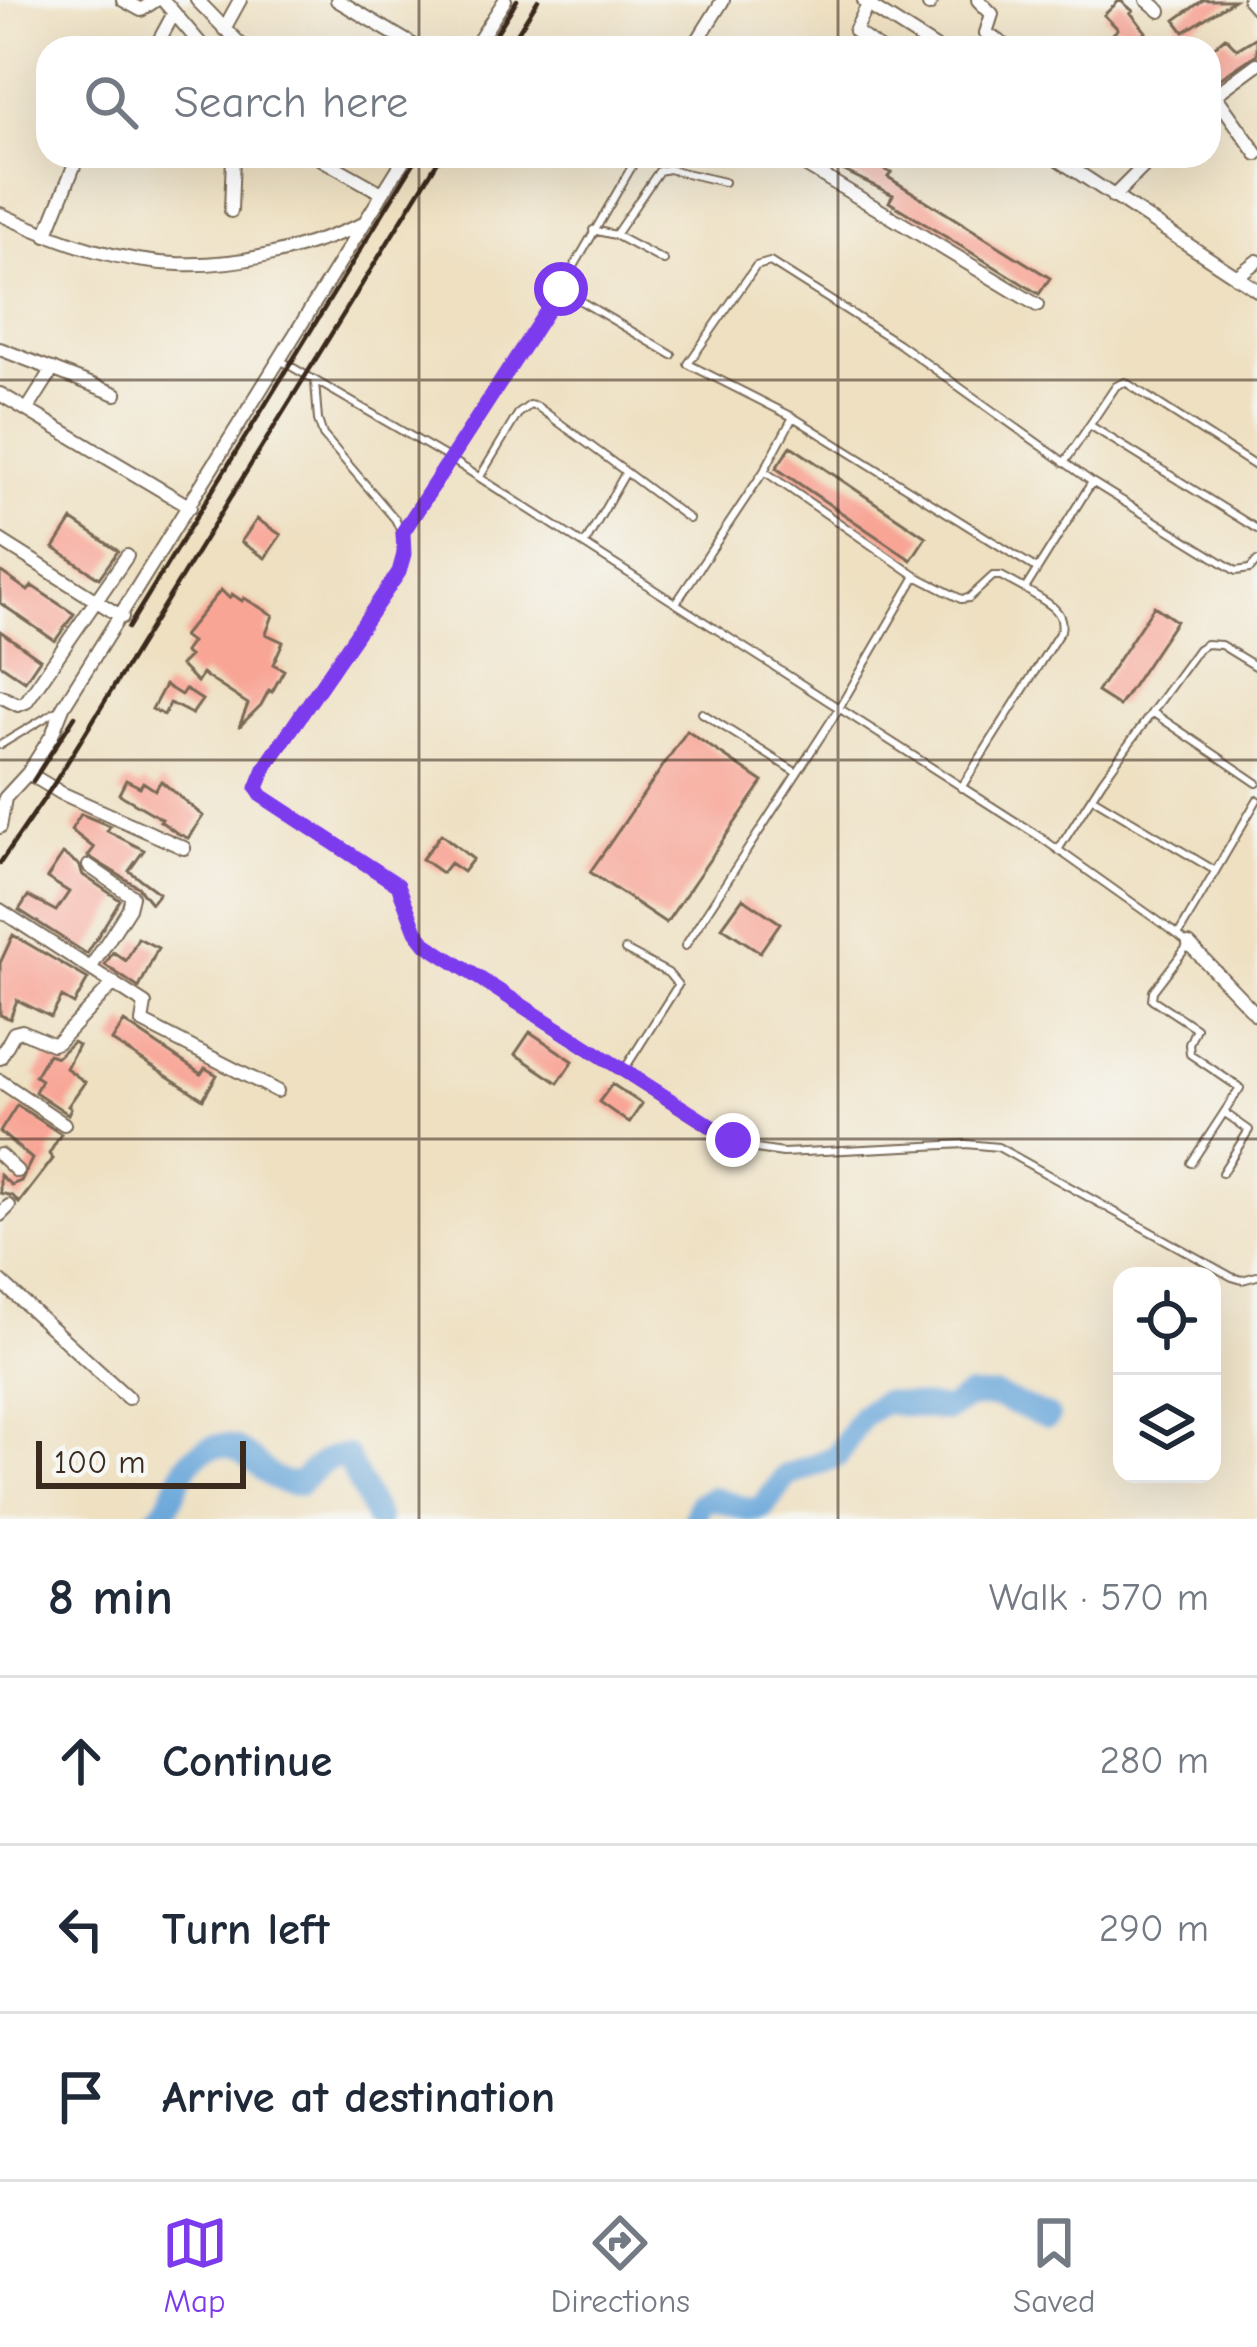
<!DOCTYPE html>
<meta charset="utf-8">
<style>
:root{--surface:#fff;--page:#f6f6f7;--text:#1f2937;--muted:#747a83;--line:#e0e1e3;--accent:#7c3aed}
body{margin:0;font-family:"Comic Neue",sans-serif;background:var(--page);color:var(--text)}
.controls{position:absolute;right:36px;bottom:36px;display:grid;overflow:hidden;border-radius:24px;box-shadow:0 12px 48px #0002}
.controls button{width:108px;height:108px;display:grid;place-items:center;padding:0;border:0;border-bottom:3px solid var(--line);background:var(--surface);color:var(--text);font:60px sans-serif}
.scale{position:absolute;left:36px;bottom:30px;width:210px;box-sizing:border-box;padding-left:12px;border:6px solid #3b2a1e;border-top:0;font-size:33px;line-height:42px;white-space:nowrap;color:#3b2a1e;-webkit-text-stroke:9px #f6f6f2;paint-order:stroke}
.stop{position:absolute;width:36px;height:36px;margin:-27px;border:9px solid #7c3aed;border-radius:50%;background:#fff}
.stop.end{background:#7c3aed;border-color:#fff;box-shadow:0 3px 12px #0008}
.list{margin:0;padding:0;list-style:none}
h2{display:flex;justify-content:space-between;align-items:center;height:156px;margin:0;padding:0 48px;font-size:51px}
h2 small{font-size:39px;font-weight:400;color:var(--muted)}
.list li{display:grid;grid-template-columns:78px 1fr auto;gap:36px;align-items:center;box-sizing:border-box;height:168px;padding:0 48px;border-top:3px solid var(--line)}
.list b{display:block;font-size:45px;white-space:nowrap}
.list em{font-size:39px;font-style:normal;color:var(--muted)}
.icon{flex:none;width:66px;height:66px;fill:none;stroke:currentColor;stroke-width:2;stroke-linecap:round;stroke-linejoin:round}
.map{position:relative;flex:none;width:1257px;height:1519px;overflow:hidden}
.search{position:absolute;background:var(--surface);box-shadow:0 12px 48px #0002;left:36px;right:36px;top:36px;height:132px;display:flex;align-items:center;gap:30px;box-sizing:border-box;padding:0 42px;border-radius:36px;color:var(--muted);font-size:45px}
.sheet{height:660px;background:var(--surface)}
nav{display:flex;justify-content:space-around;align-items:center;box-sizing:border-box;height:168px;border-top:3px solid var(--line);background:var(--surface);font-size:33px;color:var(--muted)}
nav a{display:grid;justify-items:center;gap:6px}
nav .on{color:var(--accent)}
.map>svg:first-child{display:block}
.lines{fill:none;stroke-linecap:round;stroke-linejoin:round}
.river{stroke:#66a5d9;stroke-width:24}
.building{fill:#f8a596}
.lane-casing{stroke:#7a6a57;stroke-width:10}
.street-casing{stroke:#7a6a57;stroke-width:16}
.lane{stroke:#fff;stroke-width:6}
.street{stroke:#fff;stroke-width:12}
.rail{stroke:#3b2a1e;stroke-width:4.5}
.route{stroke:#7c3aed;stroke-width:15}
.grid{fill:none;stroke:#3b2a1e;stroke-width:3;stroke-opacity:0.55}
</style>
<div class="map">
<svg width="1257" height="1519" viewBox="0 0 1257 1519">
<rect width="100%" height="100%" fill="#f6f6f2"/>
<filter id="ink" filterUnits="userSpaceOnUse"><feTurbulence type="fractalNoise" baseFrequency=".00833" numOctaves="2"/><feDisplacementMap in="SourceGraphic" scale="24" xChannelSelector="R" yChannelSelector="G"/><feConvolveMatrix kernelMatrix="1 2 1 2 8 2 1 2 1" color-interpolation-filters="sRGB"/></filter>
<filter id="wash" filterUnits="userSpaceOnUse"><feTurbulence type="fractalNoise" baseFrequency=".004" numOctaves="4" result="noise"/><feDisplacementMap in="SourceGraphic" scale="48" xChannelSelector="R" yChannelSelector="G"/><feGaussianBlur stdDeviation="2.7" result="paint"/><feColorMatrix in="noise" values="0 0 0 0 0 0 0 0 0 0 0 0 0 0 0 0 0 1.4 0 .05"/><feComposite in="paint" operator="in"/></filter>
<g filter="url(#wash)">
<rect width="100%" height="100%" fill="#eee0c1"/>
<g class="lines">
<path class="river" d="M 156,1519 C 179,1502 175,1464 205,1450 C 241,1433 256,1472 280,1481 C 285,1484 292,1483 299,1484 C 312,1470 326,1456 346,1456 L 377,1519
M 695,1519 L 699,1505 L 711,1498 L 750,1510 L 763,1507 L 786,1476 L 837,1456 L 862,1416 L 883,1402 L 947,1410 L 968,1397 L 995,1396 L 1048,1417"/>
</g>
<g id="blocks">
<path class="building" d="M 1120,0 L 1133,11 L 1131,13 L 1146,32 L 1125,48 L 1098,48 L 1118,29 L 1104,15 Z
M 1203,0 L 1234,0 L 1184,32 L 1175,20 Z
M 1225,37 L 1237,49 L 1257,37 L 1257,54 L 1209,86 L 1209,51 Z
M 814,156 L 857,156 L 891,173 L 888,177 L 1050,278 L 1039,294 L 889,202 L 893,195 Z
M 791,446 L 926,537 L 911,560 L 776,468 Z
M 257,519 L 281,535 L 265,558 L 241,542 Z
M 72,520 L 118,551 L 99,578 L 54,548 Z
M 0,571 L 28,591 L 32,586 L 74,614 L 55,641 L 0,603 Z
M 221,590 L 229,598 L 232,594 L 242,601 L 244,598 L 273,615 L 266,634 L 283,642 L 273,664 L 284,670 L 272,692 L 269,690 L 261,705 L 239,727 L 248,704 L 202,674 L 197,682 L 180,665 L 189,656 L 184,652 L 191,642 L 183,636 Z
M 1154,606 L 1176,621 L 1119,706 L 1097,692 Z
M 0,631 L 40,659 L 25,681 L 0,664 Z
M 165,685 L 181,695 L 185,689 L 202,700 L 192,714 L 170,703 L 164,715 L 152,709 Z
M 687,731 L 763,782 L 666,923 L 590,872 Z
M 126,780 L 140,787 L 143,782 L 155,790 L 161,781 L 203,816 L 188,838 L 177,833 L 160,821 L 162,819 L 119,794 Z
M 81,814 L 110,826 L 107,831 L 144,850 L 129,871 L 159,893 L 151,903 L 138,887 L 88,856 L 94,848 L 71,830 Z
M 441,834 L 473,859 L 463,872 L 450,863 L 442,873 L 422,859 Z
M 63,854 L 79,865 L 83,875 L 120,900 L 87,954 L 19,910 L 28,896 L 56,911 L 69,892 L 47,878 Z
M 743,898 L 780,923 L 760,952 L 722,927 Z
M 13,935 L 88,979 L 74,1004 L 62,997 L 51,1017 L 17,1000 L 10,1019 L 0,1015 L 0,963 Z
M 138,938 L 158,948 L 139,988 L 105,965 L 113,952 L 126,961 Z
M 124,1022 L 201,1074 L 205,1068 L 217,1075 L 203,1099 L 112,1041 Z
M 530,1032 L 573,1061 L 558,1083 L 515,1054 Z
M 73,1042 L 78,1045 L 66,1068 L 85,1082 L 68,1106 L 71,1108 L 68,1114 L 35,1092 L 41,1080 L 35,1076 L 48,1054 L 57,1057 Z
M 612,1084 L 642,1104 L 629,1123 L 599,1102 Z
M 17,1105 L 61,1134 L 49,1154 L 53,1159 L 19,1203 L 13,1196 L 0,1193 L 0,1175 L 11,1185 L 21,1181 L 32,1159 L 0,1132 Z"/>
</g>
</g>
<g filter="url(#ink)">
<use href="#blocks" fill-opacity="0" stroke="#7a6a57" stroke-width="3"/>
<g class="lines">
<g class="lane-casing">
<path id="lane" d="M 593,230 L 615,235 L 664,261
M 615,235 L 659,171 L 668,169 L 724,182
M 562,290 L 672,355
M 280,360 L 452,460 L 561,289 L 638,156
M 315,382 L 318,420 L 323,435 L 395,519 C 406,538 404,551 399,572 L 259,779 L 257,788 L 262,796 L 398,885 L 416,931 L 427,945 L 716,1132 L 756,1149 L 783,1153 L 966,1144 L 998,1147 L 1232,1277 L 1242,1280 L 1257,1276
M 1091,426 L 1257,529
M 1064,463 L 1116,386 L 1125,382 L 1257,467
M 764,471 L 793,417
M 481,475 L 518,414 L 530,405 L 538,407 L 626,472
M 404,531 L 452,460 L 1040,837 L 1178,935 L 1189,944 L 1153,991 L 1152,999 L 1196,1028 L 1189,1044 L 1190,1054 L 1240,1088 L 1191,1163
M 584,545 L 626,472 L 689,519
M 1037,569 L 793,417 L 688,364 L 756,266 L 770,262 L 898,343 L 1092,482 L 1236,571 L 1250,569 L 1257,561
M 916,576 L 961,599 L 969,598 L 993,576 L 1001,576 L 1025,589
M 676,603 L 764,471 L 916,576 L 838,710 L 685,946
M 1152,712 L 1257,783
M 702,713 L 797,773
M 0,745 L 60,709
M 961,788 L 1061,630 C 1066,608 1041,600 1025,589 L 1092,482
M 1093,798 L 1214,870
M 1058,850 L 1102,781 L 1198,649 L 1206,644 L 1221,645 L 1257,667
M 1178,935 L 1257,800
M 624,1070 L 678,985 L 668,973 L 625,950
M 1222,1173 L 1249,1130 L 1225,1113"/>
</g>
<g class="street-casing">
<path id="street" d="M 123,0 L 141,10 L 156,0
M 163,0 L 204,48
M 197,0 L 244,48
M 337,0 L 418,48
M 978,0 L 992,14 L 986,33 L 1007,47
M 1147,0 L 1160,11
M 1249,0 L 1257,9
M 864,1 L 868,5 L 855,31 L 878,48
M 868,5 L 936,48
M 929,5 L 932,0
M 224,29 L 240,0
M 155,48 L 174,13
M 474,48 L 505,0
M 693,48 L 723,0
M 1215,95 L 1257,64
M 1209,100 L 1215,95 L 1257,154
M 316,156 L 382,193
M 790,156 L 1037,305
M 1053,156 L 1257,290
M 1113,197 L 1154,156
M 231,211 L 233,156
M 0,214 C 135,277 223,281 361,225
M 46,236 L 78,156
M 1236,277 L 1257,261
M 0,349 L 116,394
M 0,394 L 190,507
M 27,410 L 53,369
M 0,540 L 122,617
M 0,696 L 18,705 L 26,702 L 127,556
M 28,773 L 61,793 L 184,848
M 0,827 L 5,798 L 28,773 L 52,735 L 63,707 L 406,156
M 89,866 L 132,896 L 129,908 L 91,967
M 0,910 L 145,1004 L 142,1022 L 277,1091
M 1189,944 L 1257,1015
M 0,1058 L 14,1033 L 22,1031 L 52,1044 L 58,1042 L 114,983
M 0,1081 L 64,1124
M 0,1155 L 17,1171
M 0,1215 L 9,1206
M 0,1281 L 128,1398"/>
</g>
<use href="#lane" class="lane"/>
<use href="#street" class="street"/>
<path class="rail" d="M 487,48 L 517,0
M 508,48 L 538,0
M 128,628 L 418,156
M 33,781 L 75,716
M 0,863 L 52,787 L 441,156"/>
</g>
</g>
<g class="lines" filter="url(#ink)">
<path class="route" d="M 561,289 L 403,532 L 404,554 L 399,572 L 266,766 L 257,788 L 262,796 L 398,885 L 416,931 L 427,945 L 733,1140"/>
</g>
<path class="grid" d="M 419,0 L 419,48M 838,0 L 838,48M 419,156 L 419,1519M 838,156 L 838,1519M 0,380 L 1257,380M 0,760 L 1257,760M 0,1139 L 1257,1139"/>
</svg>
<div class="controls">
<button><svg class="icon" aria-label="locate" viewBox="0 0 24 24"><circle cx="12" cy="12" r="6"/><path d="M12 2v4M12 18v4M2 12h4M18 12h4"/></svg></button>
<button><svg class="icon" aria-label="layers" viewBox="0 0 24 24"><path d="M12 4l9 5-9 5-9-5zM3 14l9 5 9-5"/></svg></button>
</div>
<div class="scale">100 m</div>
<div class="stop" style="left:561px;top:289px"></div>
<div class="stop end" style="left:733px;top:1140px"></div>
<div class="search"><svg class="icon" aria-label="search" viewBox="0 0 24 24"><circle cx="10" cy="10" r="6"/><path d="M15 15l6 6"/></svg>Search here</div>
</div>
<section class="sheet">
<h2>8 min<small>Walk · 570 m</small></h2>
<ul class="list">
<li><svg class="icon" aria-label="ahead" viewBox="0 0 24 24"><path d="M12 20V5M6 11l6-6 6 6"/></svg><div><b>Continue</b></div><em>280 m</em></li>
<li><svg class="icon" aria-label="left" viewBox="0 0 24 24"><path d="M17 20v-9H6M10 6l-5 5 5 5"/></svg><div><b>Turn left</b></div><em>290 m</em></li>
<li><svg class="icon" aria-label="arrive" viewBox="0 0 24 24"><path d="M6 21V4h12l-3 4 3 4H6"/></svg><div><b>Arrive at destination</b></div></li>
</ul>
</section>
<nav>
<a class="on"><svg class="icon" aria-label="map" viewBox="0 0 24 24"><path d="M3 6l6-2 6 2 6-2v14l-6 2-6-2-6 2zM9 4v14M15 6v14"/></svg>Map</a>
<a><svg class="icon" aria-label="directions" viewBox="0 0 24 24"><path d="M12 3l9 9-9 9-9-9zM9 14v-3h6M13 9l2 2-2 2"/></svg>Directions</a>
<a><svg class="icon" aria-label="saved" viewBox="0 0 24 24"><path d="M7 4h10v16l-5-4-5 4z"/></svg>Saved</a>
</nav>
